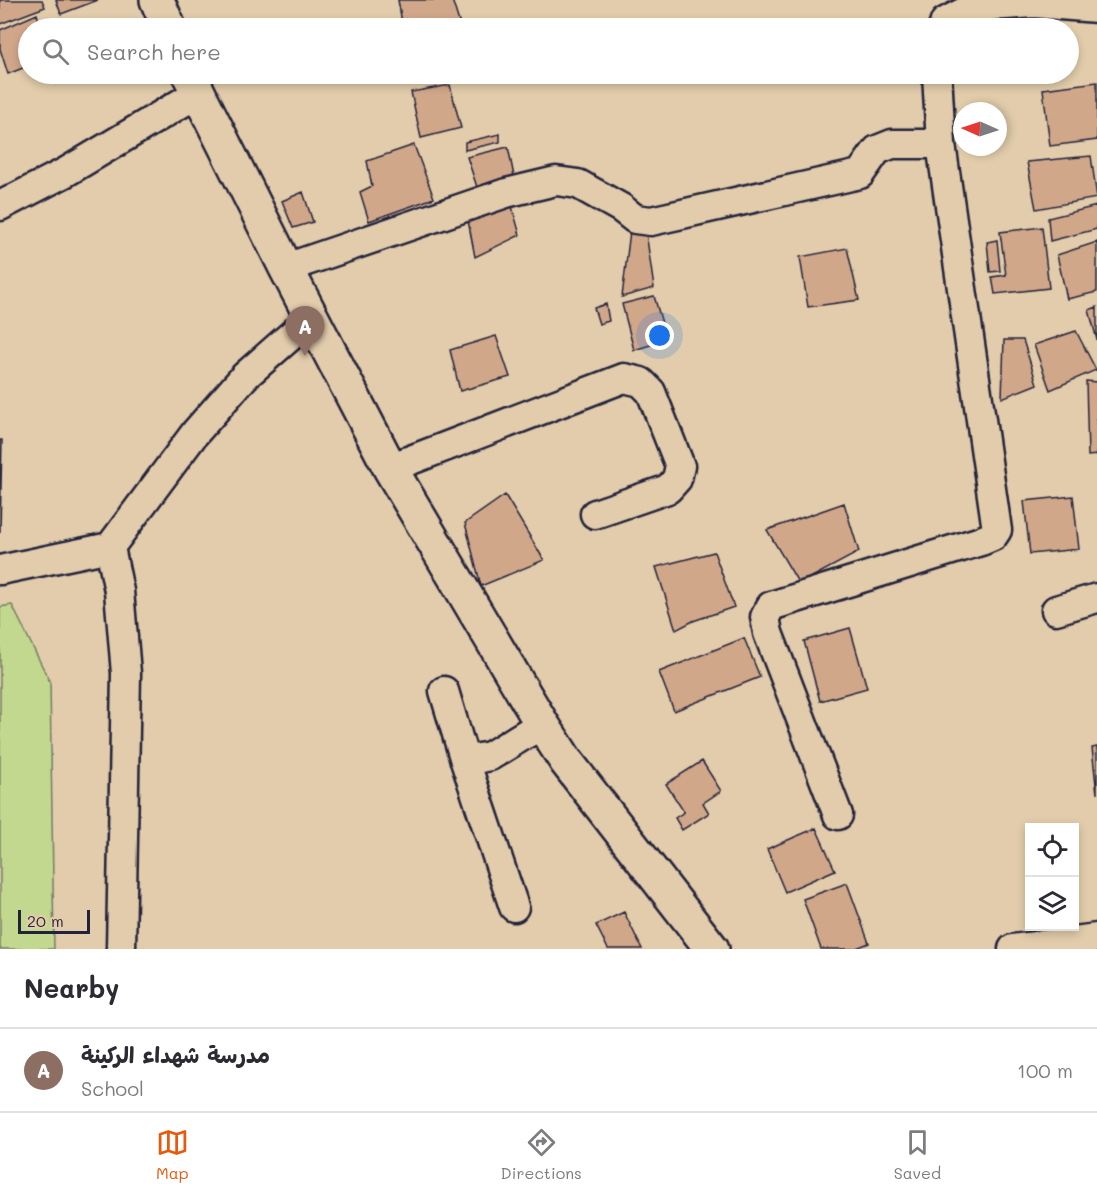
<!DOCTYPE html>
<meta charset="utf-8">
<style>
:root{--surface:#fff;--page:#f7f7f7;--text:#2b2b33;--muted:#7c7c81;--line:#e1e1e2;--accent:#ea580c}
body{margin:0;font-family:Mali,"Playpen Sans Arabic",sans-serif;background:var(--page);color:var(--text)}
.controls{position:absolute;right:18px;bottom:18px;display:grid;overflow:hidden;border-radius:0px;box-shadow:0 3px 9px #0003}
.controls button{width:54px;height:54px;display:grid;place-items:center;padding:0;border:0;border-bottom:2px solid var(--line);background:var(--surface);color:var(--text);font:30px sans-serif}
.compass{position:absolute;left:953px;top:102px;width:54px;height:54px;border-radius:50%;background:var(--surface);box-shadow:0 3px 9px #0003;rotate:273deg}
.scale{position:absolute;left:18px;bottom:15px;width:72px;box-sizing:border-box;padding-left:6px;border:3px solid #22223b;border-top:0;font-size:16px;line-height:21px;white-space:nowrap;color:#22223b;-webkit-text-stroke:4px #e2ccab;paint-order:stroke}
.you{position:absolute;left:660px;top:336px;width:21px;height:21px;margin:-15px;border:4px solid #fff;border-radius:50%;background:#1a73e8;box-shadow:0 0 0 9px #1a73e833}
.badge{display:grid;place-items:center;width:39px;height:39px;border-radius:50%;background:var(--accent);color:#fff;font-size:20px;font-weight:700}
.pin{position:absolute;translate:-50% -50px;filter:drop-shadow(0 2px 3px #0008)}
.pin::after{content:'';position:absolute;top:32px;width:21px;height:18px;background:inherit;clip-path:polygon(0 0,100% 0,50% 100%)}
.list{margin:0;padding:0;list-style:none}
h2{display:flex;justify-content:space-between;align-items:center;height:78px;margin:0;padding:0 24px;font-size:26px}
h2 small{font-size:20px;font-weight:400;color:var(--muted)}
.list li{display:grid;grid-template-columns:39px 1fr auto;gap:18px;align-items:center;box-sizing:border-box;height:84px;padding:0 24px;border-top:2px solid var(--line)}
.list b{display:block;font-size:22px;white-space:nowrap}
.list p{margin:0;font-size:20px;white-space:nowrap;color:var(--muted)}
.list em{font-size:20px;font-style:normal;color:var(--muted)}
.icon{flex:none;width:33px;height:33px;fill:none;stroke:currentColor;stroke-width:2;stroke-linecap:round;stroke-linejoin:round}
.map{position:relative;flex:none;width:1097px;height:949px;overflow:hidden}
.search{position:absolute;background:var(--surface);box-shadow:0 3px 9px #0003;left:18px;right:18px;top:18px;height:66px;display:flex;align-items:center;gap:15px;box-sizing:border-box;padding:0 21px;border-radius:33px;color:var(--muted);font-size:22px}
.sheet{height:162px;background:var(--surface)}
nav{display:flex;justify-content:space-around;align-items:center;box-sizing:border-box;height:84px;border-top:2px solid var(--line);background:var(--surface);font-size:16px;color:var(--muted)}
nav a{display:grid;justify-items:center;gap:3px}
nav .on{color:var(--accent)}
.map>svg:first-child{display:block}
.green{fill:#c2d88e;stroke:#727d64;stroke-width:1.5}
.building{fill:#d1a78a;stroke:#22223b;stroke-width:1.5}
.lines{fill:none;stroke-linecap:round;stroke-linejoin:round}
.street-casing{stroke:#22223b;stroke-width:33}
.secondary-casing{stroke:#22223b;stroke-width:38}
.street{stroke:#e2ccab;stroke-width:28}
.secondary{stroke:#e2ccab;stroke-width:33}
</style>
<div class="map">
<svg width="1097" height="949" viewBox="0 0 1097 949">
<rect width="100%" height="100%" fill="#e2ccab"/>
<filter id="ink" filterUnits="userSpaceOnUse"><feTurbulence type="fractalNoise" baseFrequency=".0167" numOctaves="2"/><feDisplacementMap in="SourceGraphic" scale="12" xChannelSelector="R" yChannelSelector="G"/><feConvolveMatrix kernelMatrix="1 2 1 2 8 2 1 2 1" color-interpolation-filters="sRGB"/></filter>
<g filter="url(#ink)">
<path class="green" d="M 12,605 L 50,682 L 54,949 L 0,949 L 0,607 Z"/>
<path class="building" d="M 0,0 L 42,0 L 45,7 L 0,24 Z
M 56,0 L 98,0 L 61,14 Z
M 398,0 L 452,0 L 461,28 L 403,28 Z
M 37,14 L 41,28 L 28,28 L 28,66 L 8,74 L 0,49 L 0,30 Z
M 1097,82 L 1097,140 L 1050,146 L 1043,89 Z
M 450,85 L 461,128 L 421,138 L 411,92 Z
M 500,134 L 500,142 L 465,150 L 465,142 Z
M 414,145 L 434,198 L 369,221 L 360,192 L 372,186 L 367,161 Z
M 508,147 L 515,181 L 479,193 L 467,157 Z
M 1091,156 L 1097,198 L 1036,209 L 1027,162 Z
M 303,192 L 313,222 L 293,228 L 282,201 Z
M 510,199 L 520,235 L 475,257 L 467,215 Z
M 1097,206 L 1097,229 L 1050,241 L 1048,218 Z
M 1042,227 L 1049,288 L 995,294 L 992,277 L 1006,275 L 1000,232 Z
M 630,231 L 646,232 L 654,288 L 622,297 Z
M 997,240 L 1000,271 L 990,272 L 987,242 Z
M 1097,242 L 1097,292 L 1067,299 L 1057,255 Z
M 847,248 L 859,300 L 808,307 L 800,257 Z
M 654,296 L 667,340 L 634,350 L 622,304 Z
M 606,304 L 609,321 L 599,324 L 594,308 Z
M 1097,307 L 1097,340 L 1089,310 Z
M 1076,331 L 1096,370 L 1050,390 L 1034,345 Z
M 496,336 L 510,377 L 460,391 L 450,350 Z
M 1004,340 L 1023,340 L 1037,384 L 1002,398 Z
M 1086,381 L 1097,382 L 1097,455 L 1088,456 Z
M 0,440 L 2,440 L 0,533 Z
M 505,495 L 544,560 L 481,586 L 465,523 Z
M 1073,496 L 1079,549 L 1030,554 L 1024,501 Z
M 844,503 L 859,552 L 799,584 L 767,530 Z
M 714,552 L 734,607 L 693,621 L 676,630 L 656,567 Z
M 850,628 L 867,688 L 820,701 L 804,641 Z
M 744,638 L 760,677 L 674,711 L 659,672 Z
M 1097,747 L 1097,794 L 1092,748 Z
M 702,761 L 721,791 L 703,803 L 709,813 L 682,830 L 675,818 L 684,812 L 666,784 Z
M 816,828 L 835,870 L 785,892 L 767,849 Z
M 847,883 L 869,943 L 854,949 L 821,949 L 803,899 Z
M 624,912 L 642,949 L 608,949 L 596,925 Z"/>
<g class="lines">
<g class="street-casing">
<path id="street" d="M 943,28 L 945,22 L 974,7 L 1034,3 L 1097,8
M 0,206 L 66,172 L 198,93
M 286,268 L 506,193 L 556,181 L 578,184 L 621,208 L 635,219 L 651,221 L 860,174 L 877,150 L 892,144 L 941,144
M 390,468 L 624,378 L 641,382 L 651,392 L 680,466 L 677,479 L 668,489 L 595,514
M 110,547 L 119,591 L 126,673 L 121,949
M 0,570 L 110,547 L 195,433 L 245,376 L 311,318
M 1056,610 L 1097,598
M 444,691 L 465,761 L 514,907
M 465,761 L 490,756 L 542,724
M 838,815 L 768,633 L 765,617 L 771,606 L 981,541 L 993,536 L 997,530 L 941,144 L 937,74
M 1013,949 L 1097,938"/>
</g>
<g class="secondary-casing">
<path id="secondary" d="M 157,0 L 169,28
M 189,74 L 286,268 L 390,468 L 542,724 L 566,761 L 712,949"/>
</g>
<use href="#street" class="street"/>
<use href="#secondary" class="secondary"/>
</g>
</g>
</svg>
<div class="controls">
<button><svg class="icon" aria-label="locate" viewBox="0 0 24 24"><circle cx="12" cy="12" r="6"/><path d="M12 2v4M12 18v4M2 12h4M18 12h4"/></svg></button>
<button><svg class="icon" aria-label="layers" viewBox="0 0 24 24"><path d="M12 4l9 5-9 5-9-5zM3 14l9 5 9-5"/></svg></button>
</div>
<svg class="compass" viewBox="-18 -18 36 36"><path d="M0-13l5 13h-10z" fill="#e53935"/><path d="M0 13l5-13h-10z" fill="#7c7c81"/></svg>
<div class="scale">20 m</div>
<div class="you"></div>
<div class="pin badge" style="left:305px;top:356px;background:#8d6e63">A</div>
<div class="search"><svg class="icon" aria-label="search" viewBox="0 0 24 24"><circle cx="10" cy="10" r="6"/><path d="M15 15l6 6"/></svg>Search here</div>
</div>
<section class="sheet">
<h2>Nearby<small></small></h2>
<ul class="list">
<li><span class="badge" style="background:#8d6e63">A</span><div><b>مدرسة شهداء الركينة</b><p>School</p></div><em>100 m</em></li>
</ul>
</section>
<nav>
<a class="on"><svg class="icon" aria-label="map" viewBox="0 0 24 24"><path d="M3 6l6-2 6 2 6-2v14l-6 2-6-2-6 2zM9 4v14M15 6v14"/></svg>Map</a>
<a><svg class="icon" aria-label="directions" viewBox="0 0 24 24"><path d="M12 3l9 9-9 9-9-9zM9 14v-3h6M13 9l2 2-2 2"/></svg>Directions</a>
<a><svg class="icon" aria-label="saved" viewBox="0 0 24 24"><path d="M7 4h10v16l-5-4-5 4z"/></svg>Saved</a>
</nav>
